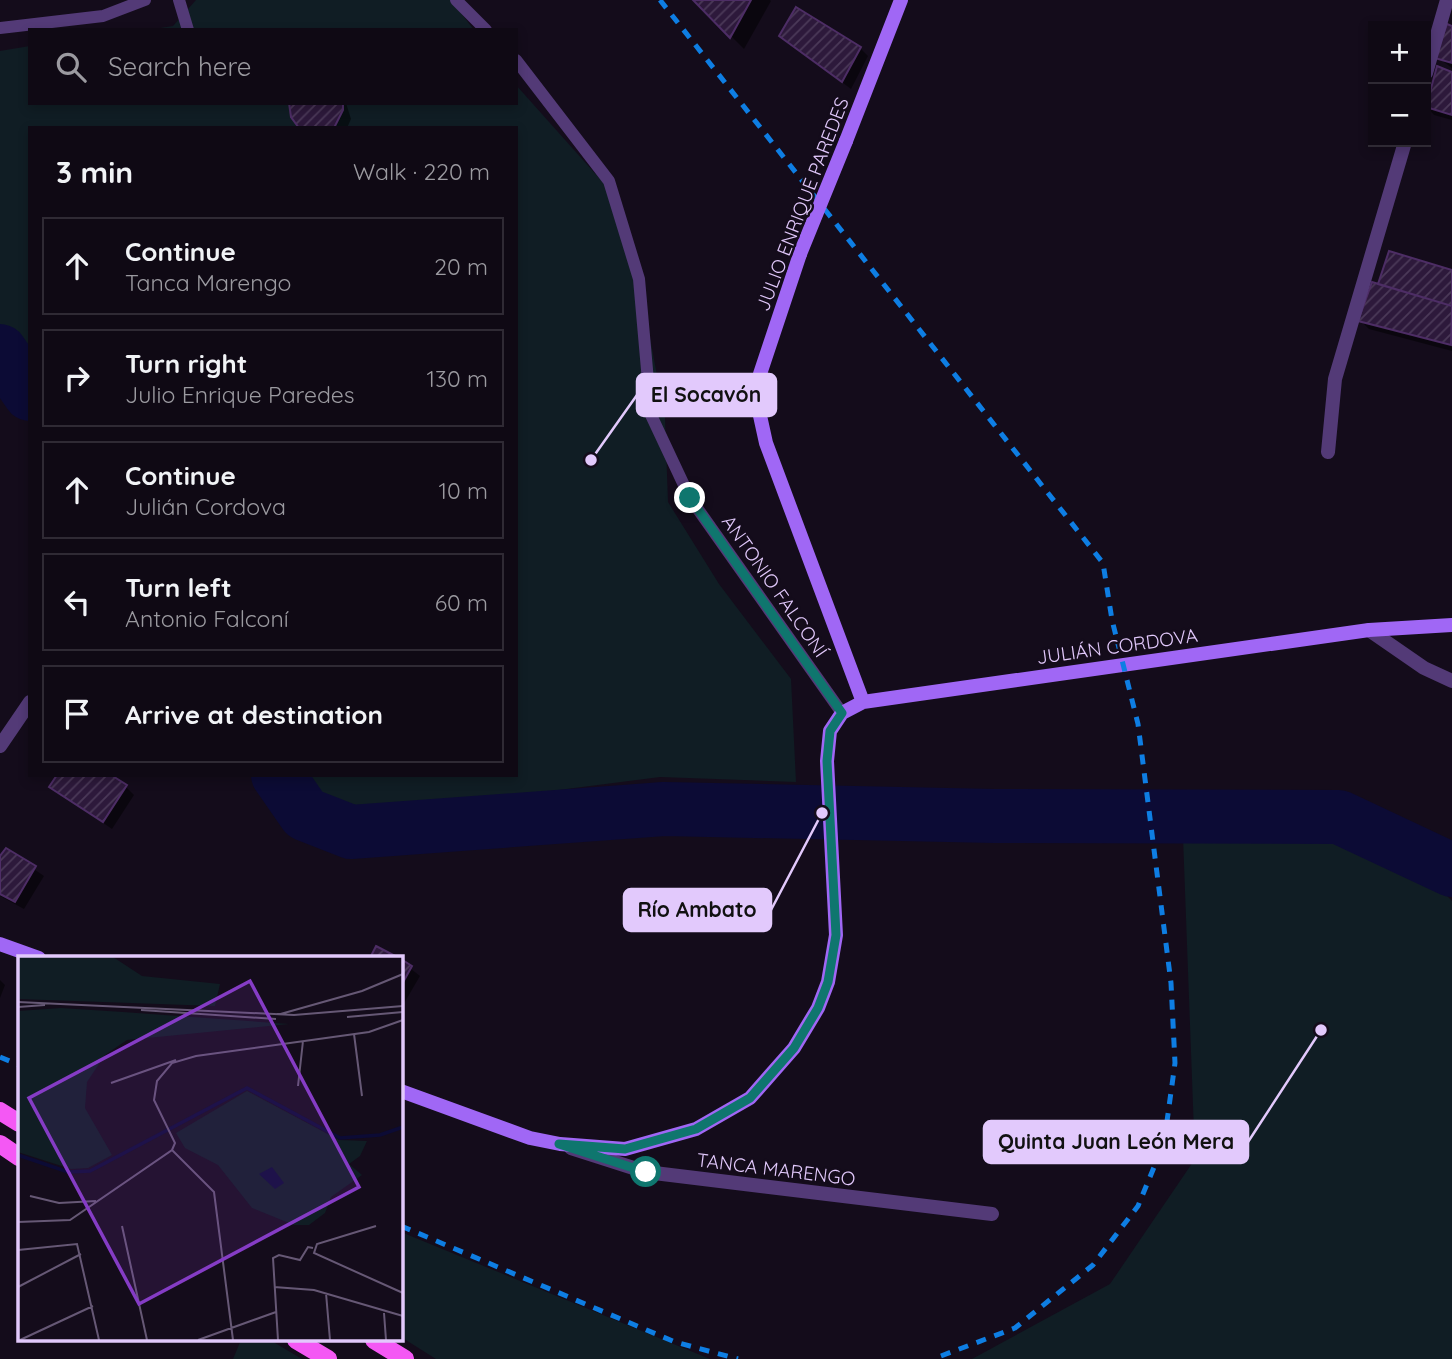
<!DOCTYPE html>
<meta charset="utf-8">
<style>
:root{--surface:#0f0914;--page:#1d1722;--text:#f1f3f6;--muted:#9b9aa0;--line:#2f2a34}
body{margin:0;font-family:Quicksand,sans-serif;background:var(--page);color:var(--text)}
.controls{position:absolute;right:21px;top:21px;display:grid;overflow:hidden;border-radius:0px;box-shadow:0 4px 10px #0003}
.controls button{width:63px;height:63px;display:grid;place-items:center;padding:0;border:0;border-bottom:2px solid var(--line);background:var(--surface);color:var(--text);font:35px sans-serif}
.stop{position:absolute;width:21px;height:21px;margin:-16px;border:5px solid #0f766e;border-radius:50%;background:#fff}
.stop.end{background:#0f766e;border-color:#fff;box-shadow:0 2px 7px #0008}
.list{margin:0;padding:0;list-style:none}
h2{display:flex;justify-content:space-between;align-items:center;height:91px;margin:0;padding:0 28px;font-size:30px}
h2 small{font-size:23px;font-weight:400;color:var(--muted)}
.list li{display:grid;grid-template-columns:46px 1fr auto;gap:21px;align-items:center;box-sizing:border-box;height:98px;margin:0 14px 14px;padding:0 14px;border:2px solid var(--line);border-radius:0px}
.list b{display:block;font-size:26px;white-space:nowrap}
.list p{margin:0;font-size:23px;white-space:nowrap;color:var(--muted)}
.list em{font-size:23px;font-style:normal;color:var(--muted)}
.icon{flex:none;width:38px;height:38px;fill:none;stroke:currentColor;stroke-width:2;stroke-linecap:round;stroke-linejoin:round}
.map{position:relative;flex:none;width:1452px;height:1359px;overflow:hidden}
.search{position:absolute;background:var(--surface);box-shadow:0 4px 10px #0003;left:28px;top:28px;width:490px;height:77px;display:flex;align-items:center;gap:18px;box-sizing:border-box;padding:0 24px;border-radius:0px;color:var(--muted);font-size:26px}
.panel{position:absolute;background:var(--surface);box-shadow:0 4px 10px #0003;left:28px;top:126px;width:490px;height:651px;border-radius:0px}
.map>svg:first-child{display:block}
.green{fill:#101d24}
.shadow{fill:#0007}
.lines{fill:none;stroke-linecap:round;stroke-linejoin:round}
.river{stroke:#0c0b35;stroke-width:54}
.building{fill:url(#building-hatch);stroke:#4d2d65;stroke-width:2}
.lane{stroke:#533a77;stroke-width:12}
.street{stroke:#533a77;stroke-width:14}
.secondary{stroke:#a067f5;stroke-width:14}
.primary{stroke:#f458f4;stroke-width:18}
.rail{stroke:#0e7ee3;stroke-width:5;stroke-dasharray:10 9;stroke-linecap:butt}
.secondary-bridge{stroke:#a067f5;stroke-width:14}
.route{stroke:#0f766e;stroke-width:9}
.labels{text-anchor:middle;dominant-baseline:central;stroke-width:5;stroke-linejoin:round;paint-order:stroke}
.street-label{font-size:19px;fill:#e2c9fc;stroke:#140c1b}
.inset-river{fill:none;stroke:#0c0b35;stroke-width:3.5}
.inset-road{fill:none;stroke:#665875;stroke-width:2}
.view{fill:#853cc5;fill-opacity:0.15;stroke:#853cc5;stroke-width:3.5}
.inset-edge{fill:none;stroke:#e2c9fc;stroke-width:3.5}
.leader{fill:none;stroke:#e2c9fc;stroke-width:2.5}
.callout-dot{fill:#e2c9fc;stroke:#140c1b;stroke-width:2.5}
.callout{fill:#e2c9fc;stroke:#e2c9fc;stroke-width:2.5}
.callout-label{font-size:21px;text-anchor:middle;font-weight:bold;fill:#111}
</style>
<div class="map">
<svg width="1452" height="1359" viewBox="0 0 1452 1359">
<defs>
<pattern id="building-hatch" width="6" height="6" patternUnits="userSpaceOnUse" patternTransform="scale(1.75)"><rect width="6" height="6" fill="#2d193b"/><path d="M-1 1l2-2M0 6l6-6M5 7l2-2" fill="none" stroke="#4b3958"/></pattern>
</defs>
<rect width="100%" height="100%" fill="#140c1b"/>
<path class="green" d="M 196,0 L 451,0 L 474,30 L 147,30 L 173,26 Z
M 30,46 L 30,103 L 516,103 L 516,85 L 608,188 L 639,279 L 665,418 L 668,502 L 719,584 L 791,679 L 796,782 L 660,777 L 357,816 L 315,799 L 293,775 L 516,775 L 516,128 L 30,128 L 30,379 L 0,335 L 0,51 Z
M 1183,837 L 1342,838 L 1433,882 L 1452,901 L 1452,1359 L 972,1359 L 1110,1284 L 1195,1159 Z
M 401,1232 L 710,1359 L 436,1359 L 401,1337 Z
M 241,1340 L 270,1340 L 302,1359 L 233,1359 Z"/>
<path class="shadow" d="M 695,0 L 770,0 L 771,1 L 744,49 Z
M 1452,28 L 1452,68 L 1437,57 Z
M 781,36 L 860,48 L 868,56 L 851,89 Z
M 1438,69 L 1452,74 L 1452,120 L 1434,115 L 1426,106 Z
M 291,103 L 346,103 L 351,119 L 347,128 L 302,128 Z
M 1452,272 L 1452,351 L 1369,329 L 1360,320 L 1379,286 Z
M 51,787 L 126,787 L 134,795 L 112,829 Z
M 6,850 L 44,876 L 24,909 L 0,896 L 0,859 Z
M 401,961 L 420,976 L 403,1005 L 401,1004 Z
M 0,980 L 5,985 L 0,998 Z"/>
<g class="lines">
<path class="river" d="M 0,351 L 30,394
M 278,775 L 305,814 L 351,832 L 664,809 L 994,816 L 1339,817 L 1452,870"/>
</g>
<path class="building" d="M 693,0 L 751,0 L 730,38 Z
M 796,7 L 861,47 L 842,82 L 779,36 Z
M 1447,24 L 1452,26 L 1452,63 L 1435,58 Z
M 1437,66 L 1452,72 L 1452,115 L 1426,107 Z
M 289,103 L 343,103 L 343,110 L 334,128 L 299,128 L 291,117 Z
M 1389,251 L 1452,270 L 1452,306 L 1378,284 Z
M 1372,282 L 1452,306 L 1451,345 L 1358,321 Z
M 57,775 L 111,775 L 127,785 L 103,822 L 49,787 Z
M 6,848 L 36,866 L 15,902 L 0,894 L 0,856 Z
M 376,946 L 399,958 L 370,958 Z
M 401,959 L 412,966 L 401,986 Z"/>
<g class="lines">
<path class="lane" d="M 179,0 L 188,30
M 456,0 L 486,30
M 0,28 L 103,16 L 145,0
M 516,60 L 609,181 L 639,279 L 651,415 L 690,498 L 842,713"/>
<path class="street" d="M 1426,73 L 1447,0
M 1328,452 L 1335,379 L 1405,142
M 1369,630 L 1424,668 L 1452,681
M 0,746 L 30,702
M 571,1148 L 646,1172 L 992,1214"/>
<path class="secondary" d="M 846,141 L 901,0
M 800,254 L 760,374 L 757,402 L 766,443 L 863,702
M 0,944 L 39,958
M 401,1091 L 530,1138 L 560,1144 L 625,1149 L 696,1129 L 750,1098 L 794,1048 L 818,1008 L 828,982 L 836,935 L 827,761 L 830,731 L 842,713 L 863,702 L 1369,630 L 1452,625"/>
<path class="primary" d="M 0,1111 L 19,1123
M 0,1144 L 19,1157
M 296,1340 L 328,1359
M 374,1340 L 405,1359"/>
<path class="rail" d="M 660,0 L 1103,563 L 1112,620 L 1138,724 L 1171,983 L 1175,1063 L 1164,1143 L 1138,1206 L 1093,1265 L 1015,1328 L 933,1359
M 0,1057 L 19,1065
M 401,1226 L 675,1342 L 738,1359"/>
<path class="secondary-bridge" d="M 800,254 L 846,141"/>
</g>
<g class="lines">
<path class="route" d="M 646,1172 L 559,1144 L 625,1149 L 696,1129 L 750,1098 L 794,1048 L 818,1008 L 828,982 L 836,935 L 827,761 L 830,731 L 842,713 L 690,498"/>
</g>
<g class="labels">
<g class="street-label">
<text transform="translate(802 204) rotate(-69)">JULIO ENRIQUE PAREDES</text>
<text transform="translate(775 586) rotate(55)">ANTONIO FALCONÍ</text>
<text transform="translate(1117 646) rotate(-8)">JULIÁN CORDOVA</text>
<text transform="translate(776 1169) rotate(7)">TANCA MARENGO</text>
</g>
</g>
<g transform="translate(18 956)">
<rect width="385" height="385" fill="#140c1b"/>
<path d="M 0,1 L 95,1 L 124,20 L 202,28 L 197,50 L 0,43 ZM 43,52 L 105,56 L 271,68 L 109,84 L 87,99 L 69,126 L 67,152 L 94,199 L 70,212 L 53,213 L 0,196 L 0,55 ZM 229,135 L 321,184 L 349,185 L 342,200 L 331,208 L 344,219 L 313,241 L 307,257 L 291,269 L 276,269 L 234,252 L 200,209 L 167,192 L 158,177 Z" fill="#101d24"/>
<path d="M 254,211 L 266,227 L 257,233 L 241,218 Z" fill="#0c0b35"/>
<path class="inset-river" d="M 0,199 L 50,216 L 72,215 L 229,132 L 322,182 L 362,179 L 385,171"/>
<path class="inset-road" d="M 0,46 L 276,59 L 385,50M 0,51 L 27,49M 123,54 L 258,63M 259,59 L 344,35 L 385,18M 329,61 L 385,56M 336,78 L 344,140M 93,127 L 158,104M 280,130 L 285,85M 154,194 L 196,236 L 215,384M 12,240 L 41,247 L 78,245M 0,266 L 52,264 L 154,194 L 157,187 L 136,144 L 139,125 L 154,107 L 178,100 L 351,76 L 385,64M 104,270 L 129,384M 358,270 L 299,288 L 296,297 L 385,337M 0,294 L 59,288 L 81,384M 0,331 L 63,298M 256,331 L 296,334 L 385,360M 308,337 L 312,384M 366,357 L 368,384M 2,384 L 75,350M 180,384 L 258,356M 260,384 L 255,302 L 261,299 L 282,304 L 290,291 L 295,292"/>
<path class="view" d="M 232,25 L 341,231 L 121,348 L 11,142 Z"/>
<rect width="385" height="385" class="inset-edge"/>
</g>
<path class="leader" d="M591 460L637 395M822 813L771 910M1321 1030L1248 1142"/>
<g class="callout-dot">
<circle cx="591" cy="460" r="7"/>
<circle cx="822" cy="813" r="7"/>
<circle cx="1321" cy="1030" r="7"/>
</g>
<g class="callout">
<rect x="637" y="374" width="139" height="42" rx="7"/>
<rect x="624" y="889" width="147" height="42" rx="7"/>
<rect x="984" y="1121" width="264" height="42" rx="7"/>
</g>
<g class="callout-label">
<text x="706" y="402">El Socavón</text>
<text x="697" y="917">Río Ambato</text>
<text x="1116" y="1149">Quinta Juan León Mera</text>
</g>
</svg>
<div class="controls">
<button>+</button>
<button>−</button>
</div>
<div class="stop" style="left:646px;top:1172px"></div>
<div class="stop end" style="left:690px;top:498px"></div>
<div class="search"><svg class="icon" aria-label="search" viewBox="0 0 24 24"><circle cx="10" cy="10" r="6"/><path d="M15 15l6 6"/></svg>Search here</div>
<section class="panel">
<h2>3 min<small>Walk · 220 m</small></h2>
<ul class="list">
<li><svg class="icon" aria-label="ahead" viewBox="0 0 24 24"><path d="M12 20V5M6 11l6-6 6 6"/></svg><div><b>Continue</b><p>Tanca Marengo</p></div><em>20 m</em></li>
<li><svg class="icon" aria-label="right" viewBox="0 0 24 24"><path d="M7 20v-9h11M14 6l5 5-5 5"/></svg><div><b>Turn right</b><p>Julio Enrique Paredes</p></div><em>130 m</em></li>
<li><svg class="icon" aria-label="ahead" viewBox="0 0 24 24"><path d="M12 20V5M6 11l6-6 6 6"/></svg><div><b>Continue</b><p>Julián Cordova</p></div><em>10 m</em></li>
<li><svg class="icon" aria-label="left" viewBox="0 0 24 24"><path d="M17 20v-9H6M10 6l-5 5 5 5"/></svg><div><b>Turn left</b><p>Antonio Falconí</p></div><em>60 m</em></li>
<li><svg class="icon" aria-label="arrive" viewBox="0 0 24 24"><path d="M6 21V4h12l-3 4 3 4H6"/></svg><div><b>Arrive at destination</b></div></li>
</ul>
</section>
</div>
